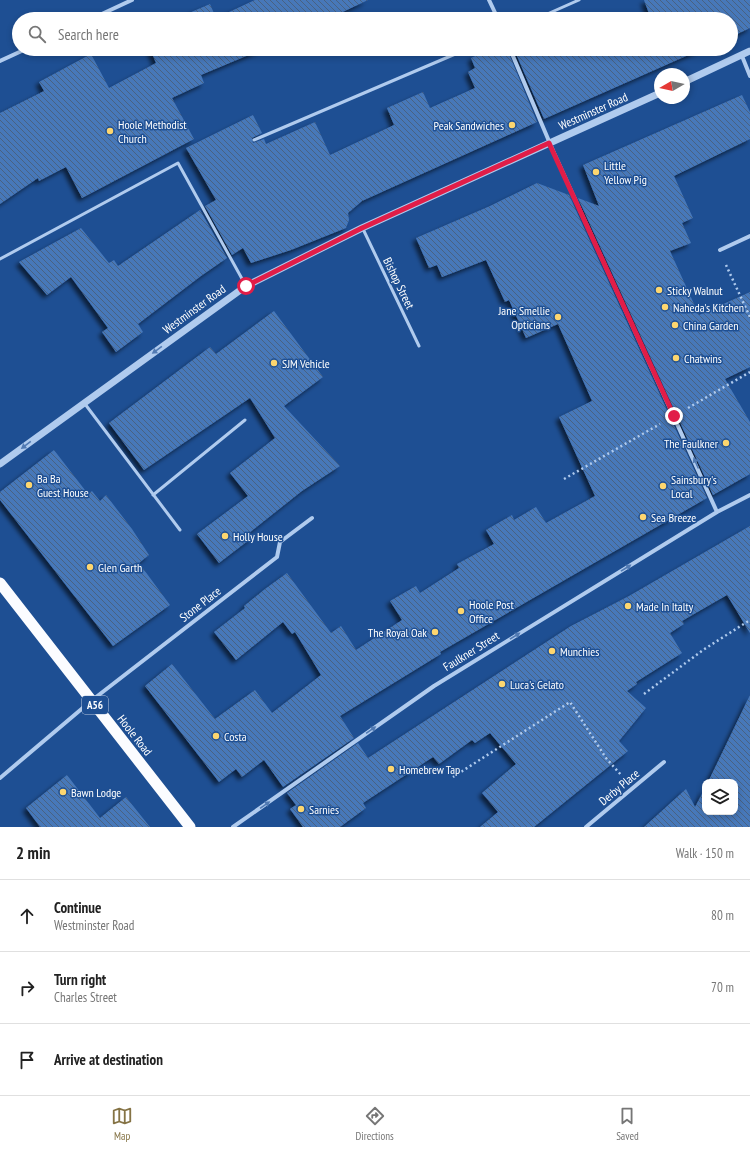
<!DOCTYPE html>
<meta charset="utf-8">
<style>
:root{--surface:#fff;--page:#f2f2f2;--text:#222;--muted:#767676;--line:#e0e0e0;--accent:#857345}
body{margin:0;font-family:"PT Sans Narrow",sans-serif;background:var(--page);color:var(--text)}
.controls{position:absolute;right:12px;bottom:12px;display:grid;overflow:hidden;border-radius:8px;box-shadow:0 2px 6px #0003}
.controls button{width:36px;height:36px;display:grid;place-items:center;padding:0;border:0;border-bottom:1px solid var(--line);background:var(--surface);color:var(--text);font:20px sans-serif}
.compass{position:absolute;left:654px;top:68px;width:36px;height:36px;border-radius:50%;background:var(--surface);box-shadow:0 2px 6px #0003;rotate:261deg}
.stop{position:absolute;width:12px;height:12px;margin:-9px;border:3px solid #e11d48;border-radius:50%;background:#fff}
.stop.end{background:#e11d48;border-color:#fff;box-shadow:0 1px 4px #0008}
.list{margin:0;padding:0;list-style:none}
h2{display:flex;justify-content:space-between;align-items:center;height:52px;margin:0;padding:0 16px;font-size:17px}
h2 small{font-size:13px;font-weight:400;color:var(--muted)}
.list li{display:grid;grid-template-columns:26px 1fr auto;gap:12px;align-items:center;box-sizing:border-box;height:72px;padding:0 16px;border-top:1px solid var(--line)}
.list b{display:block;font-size:15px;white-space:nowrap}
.list p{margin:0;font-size:13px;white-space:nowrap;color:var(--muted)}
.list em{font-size:13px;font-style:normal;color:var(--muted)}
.icon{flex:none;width:22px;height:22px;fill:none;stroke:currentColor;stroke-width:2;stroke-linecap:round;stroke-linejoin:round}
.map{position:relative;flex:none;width:750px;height:827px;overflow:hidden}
.search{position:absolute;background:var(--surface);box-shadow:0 2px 6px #0003;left:12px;right:12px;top:12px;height:44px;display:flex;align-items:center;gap:10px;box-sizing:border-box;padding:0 14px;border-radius:22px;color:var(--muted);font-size:15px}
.sheet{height:268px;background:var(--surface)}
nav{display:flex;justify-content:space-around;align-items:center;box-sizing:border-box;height:56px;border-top:1px solid var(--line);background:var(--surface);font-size:11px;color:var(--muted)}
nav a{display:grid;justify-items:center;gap:2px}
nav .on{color:var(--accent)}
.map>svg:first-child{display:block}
.building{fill:url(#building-back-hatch);filter:url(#shadow)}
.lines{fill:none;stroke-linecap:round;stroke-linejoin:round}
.path{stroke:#b0cbee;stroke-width:2.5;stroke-dasharray:2 3;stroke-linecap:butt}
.service{stroke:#b0cbee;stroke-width:3}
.minor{stroke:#b0cbee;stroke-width:4}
.tertiary{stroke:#b0cbee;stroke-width:7}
.trunk{stroke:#fbfcff;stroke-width:11}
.oneway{fill:#517ab3}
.route{stroke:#e11d48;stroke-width:5}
.poi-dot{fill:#fdd66f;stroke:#1e4f93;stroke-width:1.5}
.labels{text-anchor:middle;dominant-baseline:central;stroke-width:3;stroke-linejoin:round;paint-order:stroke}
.shield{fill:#1e4f93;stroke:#bccadf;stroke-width:1}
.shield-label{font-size:11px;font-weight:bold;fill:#fff}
.street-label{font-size:12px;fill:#fff;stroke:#1e4f93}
.poi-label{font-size:12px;fill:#fff;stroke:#1e4f93;text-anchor:start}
</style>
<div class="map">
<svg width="750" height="827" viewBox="0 0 750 827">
<defs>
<pattern id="building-back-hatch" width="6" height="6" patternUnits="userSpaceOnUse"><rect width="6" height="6" fill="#4778b9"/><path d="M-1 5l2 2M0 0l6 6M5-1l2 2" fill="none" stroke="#4a6282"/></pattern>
<filter id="shadow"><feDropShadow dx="-3.5" dy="3.5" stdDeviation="2" flood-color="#0009"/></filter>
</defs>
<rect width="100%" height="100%" fill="#1e4f93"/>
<path class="building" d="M 255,0 L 368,0 L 328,19 L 175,19 L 210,4 L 216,18 Z
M 644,0 L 750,0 L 750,28 L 731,37 L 731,19 L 651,19 Z
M 150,49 L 263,49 L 201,75 L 204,83 L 172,98 L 194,139 L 82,198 L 66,167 L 39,181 L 38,178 L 0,204 L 0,113 L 44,91 L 39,82 L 91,54 L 109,88 L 156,63 Z
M 491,49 L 507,49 L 537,122 L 362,201 L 348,213 L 349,220 L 346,228 L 291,250 L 251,263 L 243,248 L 232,255 L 205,206 L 216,200 L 186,148 L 253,115 L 262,133 L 252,138 L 253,143 L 264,139 L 266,144 L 315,122 L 330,155 L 394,125 L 387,108 L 423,92 L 430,108 L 475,88 L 468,72 L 475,68 L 471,58 Z
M 514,49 L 702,49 L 544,119 Z
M 742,95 L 750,112 L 750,139 L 674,176 L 693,218 L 682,223 L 691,243 L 670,251 L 699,315 L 750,292 L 750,367 L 725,379 L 750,422 L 750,474 L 713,495 L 578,198 L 599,206 L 583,165 Z
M 537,183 L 569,195 L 707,498 L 440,652 L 441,654 L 340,716 L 354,738 L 283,787 L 264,760 L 242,777 L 236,769 L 219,782 L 145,686 L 172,664 L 215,719 L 255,690 L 272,713 L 321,675 L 295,632 L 292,634 L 283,622 L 236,660 L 214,632 L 245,608 L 244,606 L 265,589 L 287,573 L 331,633 L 341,626 L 356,650 L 402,620 L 390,601 L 416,586 L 420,593 L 459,568 L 457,564 L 494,544 L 486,530 L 512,515 L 514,520 L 536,507 L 546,523 L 595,496 L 559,417 L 592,401 L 558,324 L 526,338 L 509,300 L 505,302 L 486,260 L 442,277 L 437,265 L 429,268 L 416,238 L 490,206 Z
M 200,210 L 227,258 L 201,276 L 138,324 L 143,332 L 116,352 L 102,332 L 108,328 L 71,277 L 47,295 L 19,262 L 81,228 L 109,263 L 114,260 L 118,266 Z
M 274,311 L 323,377 L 284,406 L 340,466 L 302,491 L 249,533 L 253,537 L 219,563 L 197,534 L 248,496 L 230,473 L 275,438 L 250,398 L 144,470 L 109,423 L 210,347 L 216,354 Z
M 54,450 L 88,494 L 92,491 L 100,501 L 106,495 L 132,529 L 149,555 L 139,563 L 170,605 L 113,646 L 0,500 L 0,492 Z
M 750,526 L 750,633 L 727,595 L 682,621 L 684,624 L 670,633 L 682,653 L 636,682 L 637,684 L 627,691 L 646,708 L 619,741 L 628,751 L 534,827 L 480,827 L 498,812 L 482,793 L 516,764 L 490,733 L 475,743 L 472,740 L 439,764 L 433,757 L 363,803 L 366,808 L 340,827 L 303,827 L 290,809 L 296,805 L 287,793 L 358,743 L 368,758 L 571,626 L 629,596 Z
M 750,695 L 750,827 L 644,827 L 686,789 L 695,807 L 705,788 L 705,812 L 735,812 L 735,782 L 708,782 Z
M 67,775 L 100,818 L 126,797 L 150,827 L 40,827 L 26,808 Z"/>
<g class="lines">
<path class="path" d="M 726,265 L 750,317
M 688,408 L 750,372
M 564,479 L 660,424
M 644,694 L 703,650 L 750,620
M 453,777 L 570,702 L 606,758 L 622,776"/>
<path class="service" d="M 536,19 L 579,0
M 254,140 L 467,49
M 363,229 L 419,346
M 0,259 L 178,163 L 246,286
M 85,404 L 180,530
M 153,495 L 245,420"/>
<path class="minor" d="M 489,0 L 498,19
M 91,19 L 132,0
M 510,49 L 554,153 L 717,512
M 742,56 L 750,76
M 0,61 L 26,49
M 720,250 L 750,236
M 0,778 L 91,701 L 277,557 L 280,542 L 312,518
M 233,827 L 434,686 L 717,512 L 750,495
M 586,827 L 664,762"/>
<path class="tertiary" d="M 684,82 L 750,51
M 0,464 L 246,286 L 362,228 L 660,93"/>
<path class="trunk" d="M 0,583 L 190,827"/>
</g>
<defs><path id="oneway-solid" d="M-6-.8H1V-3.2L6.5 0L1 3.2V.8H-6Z"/></defs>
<g class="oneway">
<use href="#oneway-solid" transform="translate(157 350) rotate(144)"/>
<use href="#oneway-solid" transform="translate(26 445) rotate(143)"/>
<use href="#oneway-solid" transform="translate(696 463) rotate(-114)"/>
<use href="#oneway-solid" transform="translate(626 568) rotate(-32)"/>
<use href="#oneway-solid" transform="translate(515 636) rotate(-32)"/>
<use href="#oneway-solid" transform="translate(371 730) rotate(-35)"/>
<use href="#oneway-solid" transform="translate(265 805) rotate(-35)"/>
</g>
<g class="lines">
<path class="route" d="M 246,286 L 362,228 L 549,143 L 674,416"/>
</g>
<g class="poi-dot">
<circle cx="512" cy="125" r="4"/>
<circle cx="110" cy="131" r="4"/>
<circle cx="596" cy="172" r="4"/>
<circle cx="659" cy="290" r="4"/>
<circle cx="665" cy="307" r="4"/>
<circle cx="558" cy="317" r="4"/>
<circle cx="675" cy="325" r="4"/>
<circle cx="676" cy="358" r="4"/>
<circle cx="274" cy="363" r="4"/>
<circle cx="726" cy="443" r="4"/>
<circle cx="29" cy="485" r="4"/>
<circle cx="663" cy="486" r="4"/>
<circle cx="643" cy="517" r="4"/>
<circle cx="225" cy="536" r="4"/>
<circle cx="90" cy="567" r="4"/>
<circle cx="628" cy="606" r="4"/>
<circle cx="461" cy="611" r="4"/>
<circle cx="435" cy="632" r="4"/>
<circle cx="552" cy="651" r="4"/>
<circle cx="502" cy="684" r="4"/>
<circle cx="216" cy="736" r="4"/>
<circle cx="391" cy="769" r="4"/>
<circle cx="63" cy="792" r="4"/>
<circle cx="301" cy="809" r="4"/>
</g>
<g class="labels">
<rect class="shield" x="82" y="696" width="26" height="18" rx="3"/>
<g class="shield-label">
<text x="95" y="705">A56</text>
</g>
<g class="street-label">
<text transform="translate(593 111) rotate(-24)">Westminster Road</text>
<text transform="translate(399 283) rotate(64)">Bishop Street</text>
<text transform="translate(194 309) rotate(-36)">Westminster Road</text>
<text transform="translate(200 604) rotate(-38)">Stone Place</text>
<text transform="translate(471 651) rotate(-32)">Faulkner Street</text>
<text transform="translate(135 735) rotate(52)">Hoole Road</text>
<text transform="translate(619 787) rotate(-40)">Derby Place</text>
</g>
<g class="poi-label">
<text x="118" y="124">Hoole Methodist<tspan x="118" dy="14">Church</tspan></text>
<text x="504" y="125" text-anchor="end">Peak Sandwiches</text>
<text x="604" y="165">Little<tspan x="604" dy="14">Yellow Pig</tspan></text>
<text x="667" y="290">Sticky Walnut</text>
<text x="673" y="307">Naheda's Kitchen</text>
<text x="550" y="310" text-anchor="end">Jane Smellie<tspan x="550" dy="14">Opticians</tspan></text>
<text x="683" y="325">China Garden</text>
<text x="684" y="358">Chatwins</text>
<text x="282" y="363">SJM Vehicle</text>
<text x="718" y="443" text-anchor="end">The Faulkner</text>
<text x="37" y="478">Ba Ba<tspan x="37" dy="14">Guest House</tspan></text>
<text x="671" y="479">Sainsbury's<tspan x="671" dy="14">Local</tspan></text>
<text x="651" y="517">Sea Breeze</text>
<text x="233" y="536">Holly House</text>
<text x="98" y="567">Glen Garth</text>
<text x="469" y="604">Hoole Post<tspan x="469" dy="14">Office</tspan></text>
<text x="636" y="606">Made In Italty</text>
<text x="427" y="632" text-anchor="end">The Royal Oak</text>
<text x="560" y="651">Munchies</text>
<text x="510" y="684">Luca's Gelato</text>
<text x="224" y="736">Costa</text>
<text x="399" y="769">Homebrew Tap</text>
<text x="71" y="792">Bawn Lodge</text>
<text x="309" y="809">Sarnies</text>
</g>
</g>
</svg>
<div class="controls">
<button><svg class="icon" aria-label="layers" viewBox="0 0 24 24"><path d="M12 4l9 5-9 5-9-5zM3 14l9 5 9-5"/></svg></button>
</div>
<svg class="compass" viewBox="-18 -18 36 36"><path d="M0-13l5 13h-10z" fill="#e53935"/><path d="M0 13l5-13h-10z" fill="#767676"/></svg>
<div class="stop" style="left:246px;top:286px"></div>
<div class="stop end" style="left:674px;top:416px"></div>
<div class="search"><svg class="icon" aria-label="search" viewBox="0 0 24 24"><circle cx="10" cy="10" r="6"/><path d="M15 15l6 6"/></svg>Search here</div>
</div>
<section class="sheet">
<h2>2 min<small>Walk · 150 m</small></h2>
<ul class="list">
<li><svg class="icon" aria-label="ahead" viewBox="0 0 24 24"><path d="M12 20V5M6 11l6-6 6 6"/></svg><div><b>Continue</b><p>Westminster Road</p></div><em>80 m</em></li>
<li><svg class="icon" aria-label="right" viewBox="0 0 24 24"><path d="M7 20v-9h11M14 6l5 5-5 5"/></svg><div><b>Turn right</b><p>Charles Street</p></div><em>70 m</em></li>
<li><svg class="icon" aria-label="arrive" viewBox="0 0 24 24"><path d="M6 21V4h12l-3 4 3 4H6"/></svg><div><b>Arrive at destination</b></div></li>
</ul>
</section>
<nav>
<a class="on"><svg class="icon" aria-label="map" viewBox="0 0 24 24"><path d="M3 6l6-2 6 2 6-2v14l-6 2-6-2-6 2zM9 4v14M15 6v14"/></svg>Map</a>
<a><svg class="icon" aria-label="directions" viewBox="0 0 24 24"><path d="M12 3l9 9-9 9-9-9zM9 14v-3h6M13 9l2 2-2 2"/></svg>Directions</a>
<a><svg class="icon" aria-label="saved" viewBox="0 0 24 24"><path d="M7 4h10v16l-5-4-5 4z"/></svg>Saved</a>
</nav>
